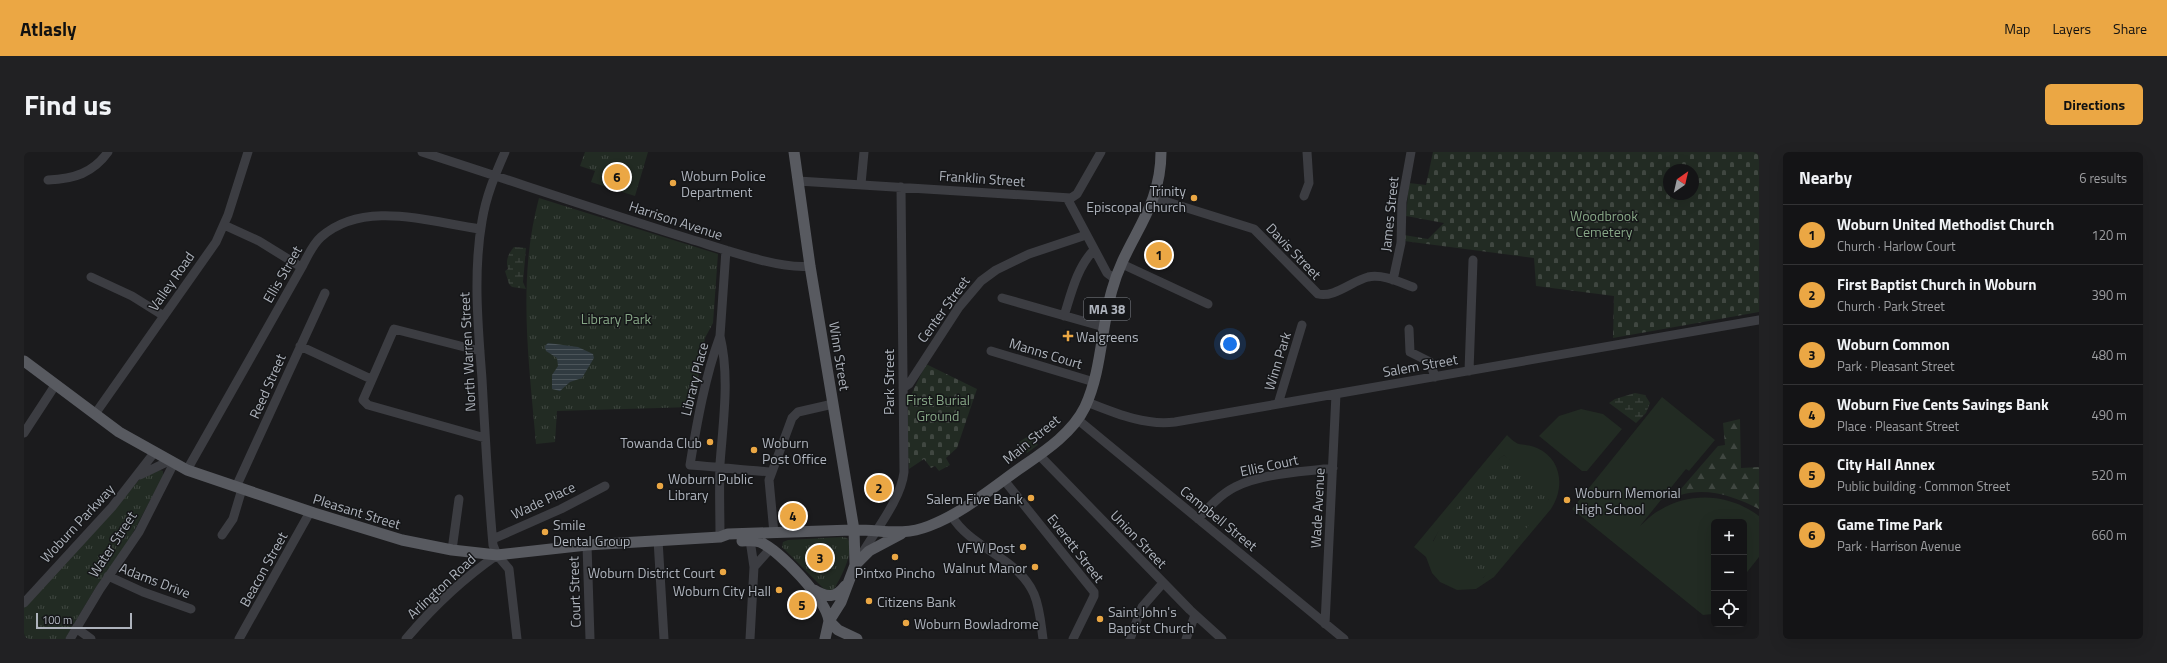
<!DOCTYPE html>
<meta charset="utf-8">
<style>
:root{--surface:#141416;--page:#212123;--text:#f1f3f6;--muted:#9d9ea1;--line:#333335;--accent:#eba744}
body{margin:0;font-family:"Titillium Web",sans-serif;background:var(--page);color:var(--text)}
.controls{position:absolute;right:12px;bottom:12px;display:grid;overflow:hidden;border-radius:6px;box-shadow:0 4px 16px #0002}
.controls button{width:36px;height:36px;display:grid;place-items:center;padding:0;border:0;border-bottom:1px solid var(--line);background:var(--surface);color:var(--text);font:20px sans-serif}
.compass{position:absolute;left:1639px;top:12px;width:36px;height:36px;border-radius:50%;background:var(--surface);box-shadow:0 4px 16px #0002;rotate:34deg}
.scale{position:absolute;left:12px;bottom:10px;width:96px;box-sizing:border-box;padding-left:4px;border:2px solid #aeb3bc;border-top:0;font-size:11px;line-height:14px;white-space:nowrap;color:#aeb3bc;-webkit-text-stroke:3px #151618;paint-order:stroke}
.you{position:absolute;left:1206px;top:192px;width:14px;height:14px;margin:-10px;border:3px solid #fff;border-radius:50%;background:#1a73e8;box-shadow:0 0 0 6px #1a73e833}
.badge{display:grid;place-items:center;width:26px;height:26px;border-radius:50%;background:var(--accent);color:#111;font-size:13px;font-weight:700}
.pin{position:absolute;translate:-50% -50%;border:2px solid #fff;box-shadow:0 1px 4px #0006}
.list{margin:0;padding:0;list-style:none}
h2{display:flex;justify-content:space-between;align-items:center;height:52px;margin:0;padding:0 16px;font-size:17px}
h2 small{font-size:13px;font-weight:400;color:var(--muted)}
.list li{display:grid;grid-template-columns:26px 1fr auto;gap:12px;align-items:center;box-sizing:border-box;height:60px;padding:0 16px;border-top:1px solid var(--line)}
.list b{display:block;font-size:15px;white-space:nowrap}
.list p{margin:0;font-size:13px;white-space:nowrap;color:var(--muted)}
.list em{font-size:13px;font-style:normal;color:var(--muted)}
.icon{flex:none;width:22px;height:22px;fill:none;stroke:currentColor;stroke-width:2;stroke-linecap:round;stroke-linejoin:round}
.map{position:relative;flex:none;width:1735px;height:487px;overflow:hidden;border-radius:6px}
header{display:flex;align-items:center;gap:24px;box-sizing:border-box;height:56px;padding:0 20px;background:var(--accent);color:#111}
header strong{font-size:19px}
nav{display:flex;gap:22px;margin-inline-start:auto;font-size:14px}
.intro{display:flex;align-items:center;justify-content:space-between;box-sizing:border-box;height:96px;padding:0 24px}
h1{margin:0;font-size:28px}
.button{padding:10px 18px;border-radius:6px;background:var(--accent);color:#111;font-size:14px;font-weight:700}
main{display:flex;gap:24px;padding:0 24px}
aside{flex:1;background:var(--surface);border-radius:6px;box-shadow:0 4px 16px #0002}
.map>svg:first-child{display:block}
.grass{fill:#222b23;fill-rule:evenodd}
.forest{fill:url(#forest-firs)}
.wetland{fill:url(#wetland-marsh)}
.cemetery{fill:url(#cemetery-stones);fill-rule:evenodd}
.park{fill:url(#park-tufts)}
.water{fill:url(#water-rules)}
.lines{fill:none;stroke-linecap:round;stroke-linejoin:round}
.minor{stroke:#3c3d42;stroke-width:9}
.major{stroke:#585a60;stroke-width:11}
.poi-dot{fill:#eba744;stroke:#151618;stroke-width:1.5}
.labels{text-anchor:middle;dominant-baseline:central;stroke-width:3;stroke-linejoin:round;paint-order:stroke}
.shield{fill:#151618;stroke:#80848b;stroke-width:1}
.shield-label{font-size:13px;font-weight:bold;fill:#aeb3bc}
.poi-label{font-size:14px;fill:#aeb3bc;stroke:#151618;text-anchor:start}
.street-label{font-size:14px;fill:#aeb3bc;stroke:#151618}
.park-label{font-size:14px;fill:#86a686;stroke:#151618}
</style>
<header>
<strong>Atlasly</strong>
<nav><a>Map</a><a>Layers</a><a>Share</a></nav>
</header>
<div class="intro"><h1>Find us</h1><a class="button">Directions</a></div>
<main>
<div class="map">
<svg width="1735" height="487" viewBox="0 0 1735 487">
<defs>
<pattern id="forest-firs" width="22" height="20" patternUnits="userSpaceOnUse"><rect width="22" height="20" fill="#222b23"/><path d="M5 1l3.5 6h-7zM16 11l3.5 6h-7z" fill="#404741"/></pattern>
<pattern id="wetland-marsh" width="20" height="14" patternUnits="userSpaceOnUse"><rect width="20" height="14" fill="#222b23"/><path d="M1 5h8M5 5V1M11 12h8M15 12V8" fill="none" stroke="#404741"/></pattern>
<pattern id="cemetery-stones" width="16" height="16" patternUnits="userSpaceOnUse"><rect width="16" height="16" fill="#222b23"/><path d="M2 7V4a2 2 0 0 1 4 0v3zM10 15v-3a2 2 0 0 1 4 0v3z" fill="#404741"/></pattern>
<pattern id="park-tufts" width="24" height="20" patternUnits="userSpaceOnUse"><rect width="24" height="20" fill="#222b23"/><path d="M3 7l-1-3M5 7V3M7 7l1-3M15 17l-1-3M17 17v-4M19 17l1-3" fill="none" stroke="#404741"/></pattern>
<pattern id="water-rules" width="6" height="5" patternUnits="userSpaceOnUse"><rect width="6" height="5" fill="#313b41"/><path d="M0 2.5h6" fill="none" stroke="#4c555a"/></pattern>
</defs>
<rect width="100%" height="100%" fill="#1b1b1d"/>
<path class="grass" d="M 1638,245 L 1691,288 L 1665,319 L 1662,317 L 1616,374 C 1623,368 1628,362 1636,358 C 1667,339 1706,342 1735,364 L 1735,405 L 1720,424 L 1720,370 L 1690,370 L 1689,462 L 1679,463 L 1548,357 Z
M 1557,257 L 1579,262 L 1598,277 L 1563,319 L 1558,319 L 1515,284 L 1535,264 Z
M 1483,283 C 1486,286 1491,291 1495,292 C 1501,293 1507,293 1513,296 C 1538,307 1541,336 1527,357 L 1470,425 L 1452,437 L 1433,438 L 1416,430 L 1408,421 L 1402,405 L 1390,395 ZM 1480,303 L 1525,347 L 1459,426 L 1409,389 L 1415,379 L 1473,309 Z"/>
<path class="forest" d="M 1716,267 L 1717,316 L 1735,315 L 1735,357 C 1710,344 1683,335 1656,343 L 1656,338 L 1694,294 L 1701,293 L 1699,271 Z"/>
<path class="wetland" d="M 490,95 L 502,96 L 499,130 L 502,137 L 488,135 L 485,132 L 481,119 L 484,117 C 481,108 485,101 490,95 Z
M 1611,241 L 1621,243 L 1626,251 L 1622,261 L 1612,271 L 1585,251 L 1591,247 Z"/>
<path class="cemetery" d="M 1409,0 L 1735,0 L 1735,160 L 1589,186 L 1590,144 L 1512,134 L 1510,106 L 1380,89 L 1380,83 L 1404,87 L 1420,71 L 1382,64 L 1385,31 L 1402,33 ZM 1645,18 L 1669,18 L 1669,42 L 1645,42 Z
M 902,212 L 953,237 L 933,296 L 922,306 L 926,313 L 915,319 L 911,314 L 907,316 L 900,307 L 885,317 L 883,292 L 884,249 Z"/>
<path class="park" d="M 561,0 L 624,0 L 611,44 L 567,30 L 571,19 L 556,14 Z
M 515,46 L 694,102 L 689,171 L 681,186 L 669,255 L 533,259 L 531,290 L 512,292 C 505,210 493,127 515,46 Z
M 1006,283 L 1014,293 L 1003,301 L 995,290 Z
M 1480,303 L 1528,342 L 1522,352 L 1466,420 L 1456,428 L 1409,390 L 1415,378 L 1471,310 Z
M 136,318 L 139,319 L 139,324 L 103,392 L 72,435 L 41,487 L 0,487 L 0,454 L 116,327 Z
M 818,385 L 823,386 C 833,397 815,429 809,439 L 800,437 L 758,395 L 759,390 L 764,388 Z"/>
<path class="water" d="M 524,191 L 554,195 L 569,202 L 570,206 L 558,226 L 546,230 L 536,239 L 528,237 L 528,223 L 534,214 L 533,206 L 522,199 L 521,194 Z"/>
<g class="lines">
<path class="minor" d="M 398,0 C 488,29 576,59 666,87 C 696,96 757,118 786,114
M 481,0 C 471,23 462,44 458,69 C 449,120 454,175 458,227 C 461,282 464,338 469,393 L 473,403 L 485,417 L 493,487
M 24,28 C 50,27 69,21 84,0
M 774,29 L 1047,46 L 1053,42 L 1077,0
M 837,32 L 840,0
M 1280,44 L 1285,31 L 1283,0
M 1043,46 L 1083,121 L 1091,127
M 1131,46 L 1230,77 L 1294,142 C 1310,146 1328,129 1344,125 C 1359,122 1375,130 1389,135
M 200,73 L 235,89 L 277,115
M 1098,112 L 1184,152
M 67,125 L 108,144 L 140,164
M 1369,128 L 1377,91 L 1378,50 L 1387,0
M 978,146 L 1080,175
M 1040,164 C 1047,142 1053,115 1070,98
M 1385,177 L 1386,200 L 1406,210 L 1411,225
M 696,184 L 702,98
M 276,194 L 347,227
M 456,199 L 370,177 L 339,248 L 344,253 L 461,286
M 967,199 L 1070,230
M 1445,219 L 1449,108
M 879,236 L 885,232 L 935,155 L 957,129 L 972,118 L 1005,102 L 1062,83
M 1063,250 C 1091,261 1121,274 1151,270 L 1735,168
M 1254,252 L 1278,173
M 71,262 L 192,90 L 204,63 L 224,0
M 1053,267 L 1320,487
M 0,281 L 32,232
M 1015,303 L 1166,458 L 1198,487
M 163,318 L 279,113 C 284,103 289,92 297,85 C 340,47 405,70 456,77
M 116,323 L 145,309
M 980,328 L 1070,440 L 1070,444 L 1049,487
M 212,335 L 301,141
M 927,363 C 948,398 993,404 1010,442 C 1016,456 1017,473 1019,487
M 1174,367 C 1185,355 1197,342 1211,335 C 1237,321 1280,320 1309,316
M 750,381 L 745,328 L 768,266 L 774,260 L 809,252
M 198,383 L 209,367 L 218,337
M 696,385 C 696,361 695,336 696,312 C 699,270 706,225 696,184 C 681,225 673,270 666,313 C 693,315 720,318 747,320
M 469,387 L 537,357 L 581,334
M 634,388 L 640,487
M 726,388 L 730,415
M 563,393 L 566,487
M 428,398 L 435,347
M 836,405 C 850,380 877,348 880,320 L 877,35
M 84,424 L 119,440 L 167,457
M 0,451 L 88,355 L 130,301
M 1301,472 L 1312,242
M 52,476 L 67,487
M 46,487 L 76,437 L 115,380 L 150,311
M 215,487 L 286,360
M 382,487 C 408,456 440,426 473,403
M 726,487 L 730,415 L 746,397
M 1106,487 L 1118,455 L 1139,431
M 1162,487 L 1171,463"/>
<path class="major" d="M 770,0 L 786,114 L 830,378 L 831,413
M 0,209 L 95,280 L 163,318 L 290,361 L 378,388 L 428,398 L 473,403 L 563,393 L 696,385 L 704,382 C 746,381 787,379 828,378 C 856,377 877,385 905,374 C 937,362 967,337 995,317 C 1018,301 1048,282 1061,255 C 1078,218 1077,176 1088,138 C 1102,86 1137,59 1137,0
M 718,389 C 724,389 730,388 736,390 C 756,399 802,447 805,469
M 790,438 C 803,446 812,446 821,434
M 805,469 L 814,478 L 833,487
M 801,487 L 805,469 L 817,450 L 831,413 L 845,399 L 877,382"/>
</g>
<g class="poi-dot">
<circle cx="649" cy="31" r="4"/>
<circle cx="1170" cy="46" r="4"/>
<path d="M1042 178h4v4h4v4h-4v4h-4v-4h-4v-4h4z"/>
<circle cx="686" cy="290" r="4"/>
<circle cx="730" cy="298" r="4"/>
<circle cx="636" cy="334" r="4"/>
<circle cx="1007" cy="346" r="4"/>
<circle cx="1543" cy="348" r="4"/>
<circle cx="521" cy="380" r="4"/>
<circle cx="999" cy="395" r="4"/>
<circle cx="871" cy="405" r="4"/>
<circle cx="1011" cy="415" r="4"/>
<circle cx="699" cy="420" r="4"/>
<circle cx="755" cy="438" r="4"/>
<circle cx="845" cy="449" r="4"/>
<circle cx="1076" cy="467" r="4"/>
<circle cx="882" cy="471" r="4"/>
</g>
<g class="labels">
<rect class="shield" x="1060" y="146" width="46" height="22" rx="3"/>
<g class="shield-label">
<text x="1083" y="157">MA 38</text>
</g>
<g class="poi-label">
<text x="657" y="23">Woburn Police<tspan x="657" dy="16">Department</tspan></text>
<text x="1162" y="38" text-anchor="end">Trinity<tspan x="1162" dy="16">Episcopal Church</tspan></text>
<text x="1052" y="184">Walgreens</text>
<text x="678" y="290" text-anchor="end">Towanda Club</text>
<text x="738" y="290">Woburn<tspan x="738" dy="16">Post Office</tspan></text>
<text x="644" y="326">Woburn Public<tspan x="644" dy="16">Library</tspan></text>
<text x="1551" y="340">Woburn Memorial<tspan x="1551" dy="16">High School</tspan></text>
<text x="999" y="346" text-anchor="end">Salem Five Bank</text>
<text x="529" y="372">Smile<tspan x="529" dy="16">Dental Group</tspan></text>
<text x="991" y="395" text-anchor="end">VFW Post</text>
<text x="1003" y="415" text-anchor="end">Walnut Manor</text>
<text x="691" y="420" text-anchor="end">Woburn District Court</text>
<text x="871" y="420" text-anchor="middle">Pintxo Pincho</text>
<text x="747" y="438" text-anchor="end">Woburn City Hall</text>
<text x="853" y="449">Citizens Bank</text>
<text x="1084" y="459">Saint John's<tspan x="1084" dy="16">Baptist Church</tspan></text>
<text x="890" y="471">Woburn Bowladrome</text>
</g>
<g class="street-label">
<text transform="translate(958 26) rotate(4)">Franklin Street</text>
<text transform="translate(1365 62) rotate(-84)">James Street</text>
<text transform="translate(652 68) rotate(18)">Harrison Avenue</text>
<text transform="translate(1270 99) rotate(46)">Davis Street</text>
<text transform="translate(258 122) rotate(-60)">Ellis Street</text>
<text transform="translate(147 129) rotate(-55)">Valley Road</text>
<text transform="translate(919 157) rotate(-54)">Center Street</text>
<text transform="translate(443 200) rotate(-93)">North Warren Street</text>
<text transform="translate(1022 201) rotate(17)">Manns Court</text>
<text transform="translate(816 204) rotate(81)">Winn Street</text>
<text transform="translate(1253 209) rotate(-73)">Winn Park</text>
<text transform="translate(1396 213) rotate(-10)">Salem Street</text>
<text transform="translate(670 227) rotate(-76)">Library Place</text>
<text transform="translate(864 230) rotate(-90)">Park Street</text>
<text transform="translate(243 234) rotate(-66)">Reed Street</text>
<text transform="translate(1007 287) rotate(-39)">Main Street</text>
<text transform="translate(1245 313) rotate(-12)">Ellis Court</text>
<text transform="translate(519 348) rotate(-25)">Wade Place</text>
<text transform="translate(1293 356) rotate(-87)">Wade Avenue</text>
<text transform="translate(333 359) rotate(17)">Pleasant Street</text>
<text transform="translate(1195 366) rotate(39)">Campbell Street</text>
<text transform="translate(53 371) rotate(-47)">Woburn Parkway</text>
<text transform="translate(1115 387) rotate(46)">Union Street</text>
<text transform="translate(88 392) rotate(-57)">Water Street</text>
<text transform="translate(1052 396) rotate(52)">Everett Street</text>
<text transform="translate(239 417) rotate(-61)">Beacon Street</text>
<text transform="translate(131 428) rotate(21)">Adams Drive</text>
<text transform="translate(417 434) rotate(-43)">Arlington Road</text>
<text transform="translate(550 440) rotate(-92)">Court Street</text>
</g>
<g class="park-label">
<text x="1580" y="63">Woodbrook<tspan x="1580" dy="16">Cemetery</tspan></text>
<text x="592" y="166">Library Park</text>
<text x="914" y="247">First Burial<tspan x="914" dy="16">Ground</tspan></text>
</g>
</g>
</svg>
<div class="controls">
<button>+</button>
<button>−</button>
<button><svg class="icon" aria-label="locate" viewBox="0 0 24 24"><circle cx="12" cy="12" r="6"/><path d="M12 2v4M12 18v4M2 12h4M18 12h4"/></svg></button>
</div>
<svg class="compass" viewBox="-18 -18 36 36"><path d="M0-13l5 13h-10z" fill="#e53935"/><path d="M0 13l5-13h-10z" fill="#9d9ea1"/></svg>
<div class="scale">100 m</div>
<div class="you"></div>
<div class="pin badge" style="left:1135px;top:103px">1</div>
<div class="pin badge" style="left:855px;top:336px">2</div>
<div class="pin badge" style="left:796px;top:406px">3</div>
<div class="pin badge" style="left:769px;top:364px">4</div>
<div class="pin badge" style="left:778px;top:453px">5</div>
<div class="pin badge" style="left:593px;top:25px">6</div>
</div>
<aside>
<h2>Nearby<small>6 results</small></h2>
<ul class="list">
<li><span class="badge">1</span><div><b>Woburn United Methodist Church</b><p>Church · Harlow Court</p></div><em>120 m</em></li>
<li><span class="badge">2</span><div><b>First Baptist Church in Woburn</b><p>Church · Park Street</p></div><em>390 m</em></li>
<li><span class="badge">3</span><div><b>Woburn Common</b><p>Park · Pleasant Street</p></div><em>480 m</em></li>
<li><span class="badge">4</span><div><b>Woburn Five Cents Savings Bank</b><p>Place · Pleasant Street</p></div><em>490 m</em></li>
<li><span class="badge">5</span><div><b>City Hall Annex</b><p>Public building · Common Street</p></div><em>520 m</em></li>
<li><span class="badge">6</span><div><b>Game Time Park</b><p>Park · Harrison Avenue</p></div><em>660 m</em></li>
</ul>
</aside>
</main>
